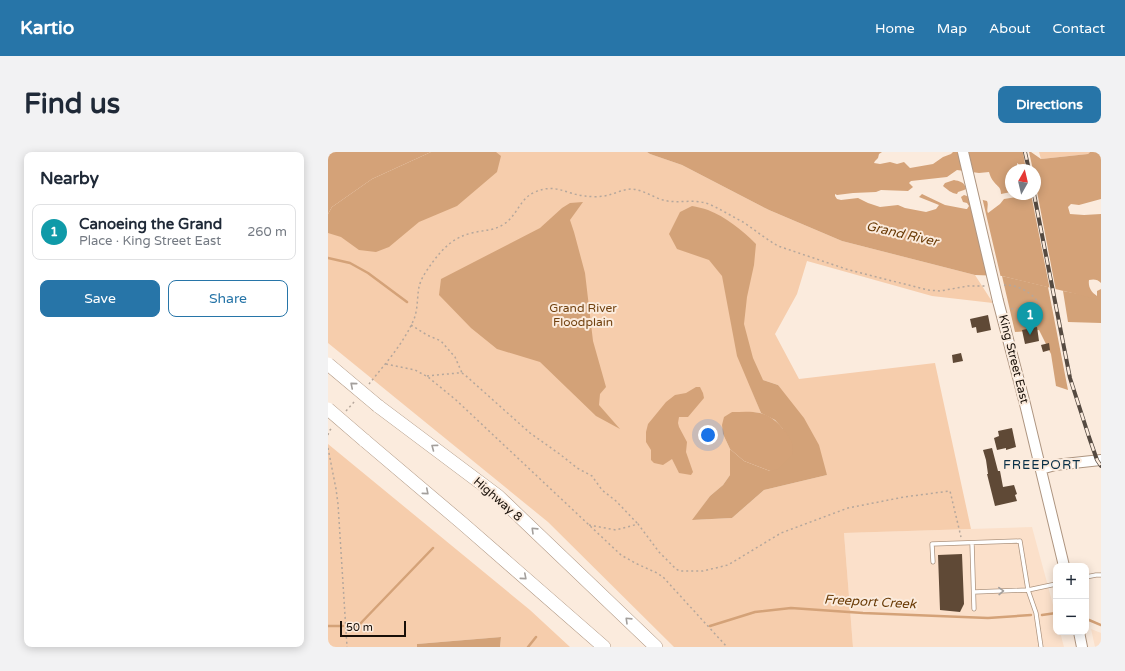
<!DOCTYPE html>
<meta charset="utf-8">
<style>
:root{--surface:#fff;--page:#f2f2f3;--text:#1f2937;--muted:#747a83;--line:#e0e1e3;--accent:#2775a8}
body{margin:0;font-family:"Varela Round",sans-serif;background:var(--page);color:var(--text)}
.controls{position:absolute;right:12px;bottom:12px;display:grid;overflow:hidden;border-radius:8px;box-shadow:0 2px 10px #0003}
.controls button{width:36px;height:36px;display:grid;place-items:center;padding:0;border:0;border-bottom:1px solid var(--line);background:var(--surface);color:var(--text);font:20px sans-serif}
.compass{position:absolute;left:677px;top:12px;width:36px;height:36px;border-radius:50%;background:var(--surface);box-shadow:0 2px 10px #0003;rotate:8deg}
.scale{position:absolute;left:12px;bottom:10px;width:66px;box-sizing:border-box;padding-left:4px;border:2px solid #180f08;border-top:0;font-size:11px;line-height:14px;white-space:nowrap;color:#180f08;-webkit-text-stroke:3px #fbebdd;paint-order:stroke}
.you{position:absolute;left:380px;top:283px;width:14px;height:14px;margin:-10px;border:3px solid #fff;border-radius:50%;background:#1a73e8;box-shadow:0 0 0 6px #1a73e833}
.badge{display:grid;place-items:center;width:26px;height:26px;border-radius:50%;background:var(--accent);color:#fff;font-size:13px;font-weight:700}
.pin{position:absolute;translate:-50% -33px;filter:drop-shadow(0 1px 2px #0008)}
.pin::after{content:'';position:absolute;top:21px;width:14px;height:12px;background:inherit;clip-path:polygon(0 0,100% 0,50% 100%)}
.list{margin:0;padding:0;list-style:none}
h2{display:flex;justify-content:space-between;align-items:center;height:52px;margin:0;padding:0 16px;font-size:17px}
h2 small{font-size:13px;font-weight:400;color:var(--muted)}
.list li{display:grid;grid-template-columns:26px 1fr auto;gap:12px;align-items:center;box-sizing:border-box;height:56px;margin:0 8px 8px;padding:0 8px;border:1px solid var(--line);border-radius:8px}
.list b{display:block;font-size:15px;white-space:nowrap}
.list p{margin:0;font-size:13px;white-space:nowrap;color:var(--muted)}
.list em{font-size:13px;font-style:normal;color:var(--muted)}
.actions{display:flex;gap:8px;padding:12px 16px}
.actions a{flex:1;padding:9px 0;border:1px solid var(--accent);border-radius:8px;text-align:center;font-size:14px;color:var(--accent)}
.actions .main{background:var(--accent);color:#fff}
.map{position:relative;flex:none;width:773px;height:495px;overflow:hidden;border-radius:8px}
header{display:flex;align-items:center;gap:24px;box-sizing:border-box;height:56px;padding:0 20px;background:var(--accent);color:#fff}
header strong{font-size:19px}
nav{display:flex;gap:22px;margin-inline-start:auto;font-size:14px}
.intro{display:flex;align-items:center;justify-content:space-between;box-sizing:border-box;height:96px;padding:0 24px}
h1{margin:0;font-size:28px}
.button{padding:10px 18px;border-radius:8px;background:var(--accent);color:#fff;font-size:14px;font-weight:700}
main{display:flex;gap:24px;padding:0 24px}
aside{flex:1;background:var(--surface);border-radius:8px;box-shadow:0 2px 10px #0003}
.map>svg:first-child{display:block}
.built{fill:#fbe0ca}
.green{fill:#f6cdac;fill-rule:evenodd}
.forest{fill:#d3a278}
.water{fill:#d4a278;fill-rule:evenodd}
.pier{fill:#fbebdd}
.lines{fill:none;stroke-linecap:round;stroke-linejoin:round}
.stream{stroke:#d4a278;stroke-width:2.5}
.building{fill:#5f4936}
.service-casing{stroke:#ae9580;stroke-width:5}
.secondary-casing{stroke:#ae9580;stroke-width:12}
.motorway-casing{stroke:#ae9580;stroke-width:14}
.path{stroke:#b5a79c;stroke-width:1.5;stroke-dasharray:2 3;stroke-linecap:butt}
.service{stroke:#fff;stroke-width:3.5}
.secondary{stroke:#fff;stroke-width:10}
.motorway{stroke:#fff;stroke-width:13}
.rail-casing{stroke:#554a41;stroke-width:4}
.rail{stroke:#fbebdd;stroke-width:2.5;stroke-dasharray:8;stroke-linecap:butt}
.secondary-bridge-casing{stroke:#ae9580;stroke-width:12;stroke-linecap:butt}
.motorway-bridge-casing{stroke:#ae9580;stroke-width:14;stroke-linecap:butt}
.secondary-bridge{stroke:#fff;stroke-width:10}
.motorway-bridge{stroke:#fff;stroke-width:13}
.oneway{stroke:#a39f9c}
.labels{text-anchor:middle;dominant-baseline:central;stroke-width:4;stroke-linejoin:round;paint-order:stroke}
.park-label{font-size:12px;fill:#714210;stroke:#fbebdd}
.street-label{font-size:12px;fill:#180f08;stroke:#fbebdd}
.water-label{font-size:13px;font-style:italic;fill:#693a05;stroke:#fbebdd}
.neighbourhood-label{font-size:13px;letter-spacing:1px;fill:#0a3047;stroke:#fbebdd}
</style>
<header>
<strong>Kartio</strong>
<nav><a>Home</a><a>Map</a><a>About</a><a>Contact</a></nav>
</header>
<div class="intro"><h1>Find us</h1><a class="button">Directions</a></div>
<main>
<aside>
<h2>Nearby<small></small></h2>
<ul class="list">
<li><span class="badge" style="background:#0f9aa8">1</span><div><b>Canoeing the Grand</b><p>Place · King Street East</p></div><em>260 m</em></li>
</ul>
<div class="actions"><a class="main">Save</a><a>Share</a></div>
</aside>
<div class="map">
<svg width="773" height="495" viewBox="0 0 773 495">
<rect width="100%" height="100%" fill="#fbebdd"/>
<path class="built" d="M 704,375 L 728,464 L 728,480 L 732,480 L 736,495 L 525,495 L 516,381 Z
M 763,477 L 773,481 L 773,495 L 767,495 Z"/>
<path class="green" d="M 103,0 L 319,0 L 322,2 L 354,13 L 441,58 L 514,89 L 647,123 L 665,151 L 604,144 L 479,109 L 469,142 L 447,182 L 471,227 L 607,211 L 643,377 L 516,381 L 525,495 L 346,495 L 220,370 L 0,191 L 0,62 ZM 435,228 L 450,233 L 499,323 L 436,338 L 404,366 L 365,368 L 382,344 L 395,333 L 402,323 L 402,297 L 395,282 L 404,260 L 421,260 L 433,261 L 423,236 Z
M 711,0 L 762,0 L 760,2 L 713,7 Z
M 0,292 L 202,458 L 242,495 L 172,495 L 173,485 L 89,492 L 89,495 L 0,495 Z"/>
<path class="forest" d="M 103,0 L 168,0 L 173,4 L 169,20 L 129,54 L 91,70 L 61,95 L 48,100 L 31,98 L 13,85 L 0,81 L 0,62 L 4,55 L 44,27 Z
M 255,50 L 242,68 L 246,80 L 257,121 L 265,189 L 278,235 L 272,242 L 271,253 L 292,277 L 268,264 L 212,210 L 169,197 L 143,176 L 111,143 L 113,127 L 212,76 L 234,56 L 242,51 Z
M 364,54 C 369,55 375,56 380,58 C 398,65 414,78 428,92 L 426,113 L 419,145 L 416,172 L 425,206 L 435,228 L 450,233 L 476,266 L 491,293 L 499,323 L 436,338 L 404,366 L 364,368 L 382,344 L 395,333 L 402,323 L 402,297 L 416,309 L 442,319 L 455,277 L 447,268 L 433,261 L 409,204 L 394,124 L 381,108 L 349,97 L 341,82 L 352,60 Z
M 674,124 L 720,135 L 740,238 L 728,234 L 723,202 L 711,178 L 687,180 Z
M 735,139 L 773,146 L 773,171 L 740,170 Z
M 173,485 L 172,495 L 89,495 L 89,492 Z"/>
<path class="water" d="M 0,0 L 103,0 L 44,27 L 4,55 L 0,62 Z
M 319,0 L 554,0 L 551,2 L 550,6 L 547,9 L 546,11 L 552,12 L 562,10 L 569,12 L 576,10 L 582,16 L 605,12 L 615,5 L 623,2 L 625,0 L 703,0 L 713,7 L 760,2 L 762,0 L 773,0 L 773,47 L 751,53 L 743,52 L 740,55 L 742,62 L 756,63 L 773,62 L 773,131 C 770,127 765,127 761,128 C 760,135 763,140 769,144 L 769,139 L 773,137 L 773,148 L 674,124 L 647,123 L 514,89 L 441,58 L 354,13 L 322,2 ZM 689,11 L 697,17 L 697,18 L 707,18 L 707,42 L 695,42 L 694,44 L 676,47 L 672,52 L 660,61 C 658,58 661,53 659,49 L 639,44 L 636,43 L 633,45 L 635,50 L 639,51 L 641,54 L 639,57 L 638,57 L 617,53 L 594,42 L 591,45 L 611,53 L 608,57 L 598,60 L 577,56 L 570,53 L 552,55 L 540,51 L 530,46 L 513,48 L 509,47 L 507,44 L 507,42 L 509,43 L 525,41 L 548,40 L 553,38 L 580,39 L 585,35 L 581,31 L 583,29 L 619,25 L 629,18 L 651,21 L 661,20 C 662,23 663,27 666,30 C 670,35 673,35 673,42 L 683,40 L 683,18 L 692,18 L 689,13 Z
M 626,28 C 631,29 637,30 638,37 L 636,38 L 630,40 L 629,42 C 623,41 620,38 615,34 L 617,31 Z
M 368,235 L 372,235 L 375,241 L 376,246 L 360,265 L 351,265 L 350,271 L 351,275 L 359,290 L 358,300 L 365,320 L 363,323 L 351,321 L 344,307 L 335,313 L 326,311 L 323,308 L 323,298 L 318,290 L 318,280 L 320,272 L 338,250 L 347,243 L 358,241 Z
M 404,260 C 413,260 423,259 432,261 C 446,264 458,278 464,291 C 465,294 464,299 464,303 L 450,317 L 442,319 L 416,309 L 402,297 L 395,282 L 394,273 L 396,265 Z"/>
<path class="pier" d="M 695,0 L 701,0 L 705,18 L 698,18 Z
M 707,29 L 728,139 L 722,138 L 703,42 L 707,42 Z
M 640,42 L 654,45 L 673,126 L 660,126 Z"/>
<g class="lines">
<path class="stream" d="M 0,106 L 22,111 L 40,121 L 79,150
M 714,463 L 728,461
M 761,468 L 773,473
M 0,474 L 15,474
M 24,474 L 30,474 L 105,396
M 382,474 L 427,460 L 463,456 L 535,461 L 660,466 L 703,463
M 200,495 L 208,485"/>
</g>
<path class="building" d="M 660,163 L 663,178 L 649,181 L 648,175 L 644,176 L 642,167 Z
M 709,175 L 711,189 L 697,192 L 694,178 Z
M 721,191 L 722,198 L 715,200 L 713,193 Z
M 633,201 L 635,209 L 625,211 L 624,203 Z
M 684,276 L 688,295 L 678,298 L 678,296 L 669,298 L 666,286 L 671,284 L 670,279 Z
M 664,296 L 670,319 L 672,319 L 675,335 L 686,333 L 689,342 L 687,343 L 689,349 L 667,354 L 659,322 L 660,322 L 658,308 L 655,298 Z
M 634,402 L 636,452 L 632,460 L 612,458 L 610,403 Z"/>
<g class="lines">
<g class="service-casing">
<path id="service" d="M 644,391 L 646,457
M 605,410 L 604,392 L 692,389 L 700,438 L 708,461 L 713,495
M 758,425 L 768,423 L 773,423
M 646,440 L 700,438 L 728,432"/>
</g>
<g class="secondary-casing">
<path id="secondary" d="M 670,149 L 697,252 L 736,414
M 713,317 L 727,313 L 773,308
M 751,480 L 754,495"/>
</g>
<g class="motorway-casing">
<path id="motorway" d="M 50,254 L 170,344 L 328,495
M 36,288 L 134,371 L 276,495"/>
</g>
<path class="path" d="M 676,133 C 682,133 688,134 694,137 C 701,140 721,154 704,158 C 698,159 688,156 681,157
M 83,173 L 99,183 L 113,189 L 127,205 L 134,221
M 58,212 L 87,218 L 100,225 L 128,248 L 293,403 L 307,411 L 329,421 L 335,425 L 399,495
M 99,224 L 130,221 L 134,221 L 137,223 L 202,281 L 233,303 L 249,316 L 264,324 L 274,338 L 288,349 L 310,372
M 41,232 C 57,212 76,191 86,167 C 90,157 89,145 91,135 C 93,126 99,118 104,111 C 115,96 126,85 144,81 C 155,78 166,79 176,72 C 189,64 192,46 207,40 C 228,31 237,42 257,44 C 264,45 273,45 281,43 C 288,41 296,37 304,37 C 315,38 325,45 335,48 C 349,52 364,47 377,51 C 382,52 387,55 391,57 C 399,61 407,66 415,70 C 427,78 438,87 450,94 L 521,118 L 600,138 L 612,139 L 640,134 L 658,134
M 18,259 L 27,249
M 0,283 L 1,279 L 5,275
M 0,296 L 8,337 L 10,352 L 19,495
M 261,373 L 288,378 L 310,372 L 331,400 L 348,417 L 352,419 L 375,419 L 400,413 L 453,381 L 520,356 L 576,345 L 622,339 L 633,385"/>
<use href="#service" class="service"/>
<use href="#secondary" class="secondary"/>
<use href="#motorway" class="motorway"/>
<g class="rail-casing">
<path id="rail" d="M 697,0 L 701,18
M 706,42 L 742,226 L 761,285 L 769,308 L 773,314"/>
</g>
<use href="#rail" class="rail"/>
<g class="secondary-bridge-casing">
<path id="secondary-bridge" d="M 635,0 L 670,149"/>
</g>
<g class="motorway-bridge-casing">
<path id="motorway-bridge" d="M 0,212 L 50,254
M 0,257 L 36,288"/>
</g>
<use href="#secondary-bridge" class="secondary-bridge"/>
<use href="#motorway-bridge" class="motorway-bridge"/>
</g>
<defs><path id="oneway-chevron" d="M-2-3.5L2.5 0L-2 3.5" fill="none" stroke-width="1.6" stroke-linecap="round" stroke-linejoin="round"/></defs>
<g class="oneway">
<use href="#oneway-chevron" transform="translate(25 233) rotate(-140)"/>
<use href="#oneway-chevron" transform="translate(106 295) rotate(-143)"/>
<use href="#oneway-chevron" transform="translate(98 340) rotate(40)"/>
<use href="#oneway-chevron" transform="translate(206 378) rotate(-136)"/>
<use href="#oneway-chevron" transform="translate(196 425) rotate(41)"/>
<use href="#oneway-chevron" transform="translate(673 439) rotate(-2)"/>
<use href="#oneway-chevron" transform="translate(300 468) rotate(-136)"/>
</g>
<g class="labels">
<g class="park-label">
<text x="255" y="156">Grand River<tspan x="255" dy="14">Floodplain</tspan></text>
</g>
<g class="street-label">
<text transform="translate(686 207) rotate(76)">King Street East</text>
<text transform="translate(170 347) rotate(41)">Highway 8</text>
</g>
<g class="water-label">
<text transform="translate(574 82) rotate(13)">Grand River</text>
<text transform="translate(542 450) rotate(3)">Freeport Creek</text>
</g>
<g class="neighbourhood-label">
<text x="714" y="313">FREEPORT</text>
</g>
</g>
</svg>
<div class="controls">
<button>+</button>
<button>−</button>
</div>
<svg class="compass" viewBox="-18 -18 36 36"><path d="M0-13l5 13h-10z" fill="#e53935"/><path d="M0 13l5-13h-10z" fill="#747a83"/></svg>
<div class="scale">50 m</div>
<div class="you"></div>
<div class="pin badge" style="left:702px;top:183px;background:#0f9aa8">1</div>
</div>
</main>
